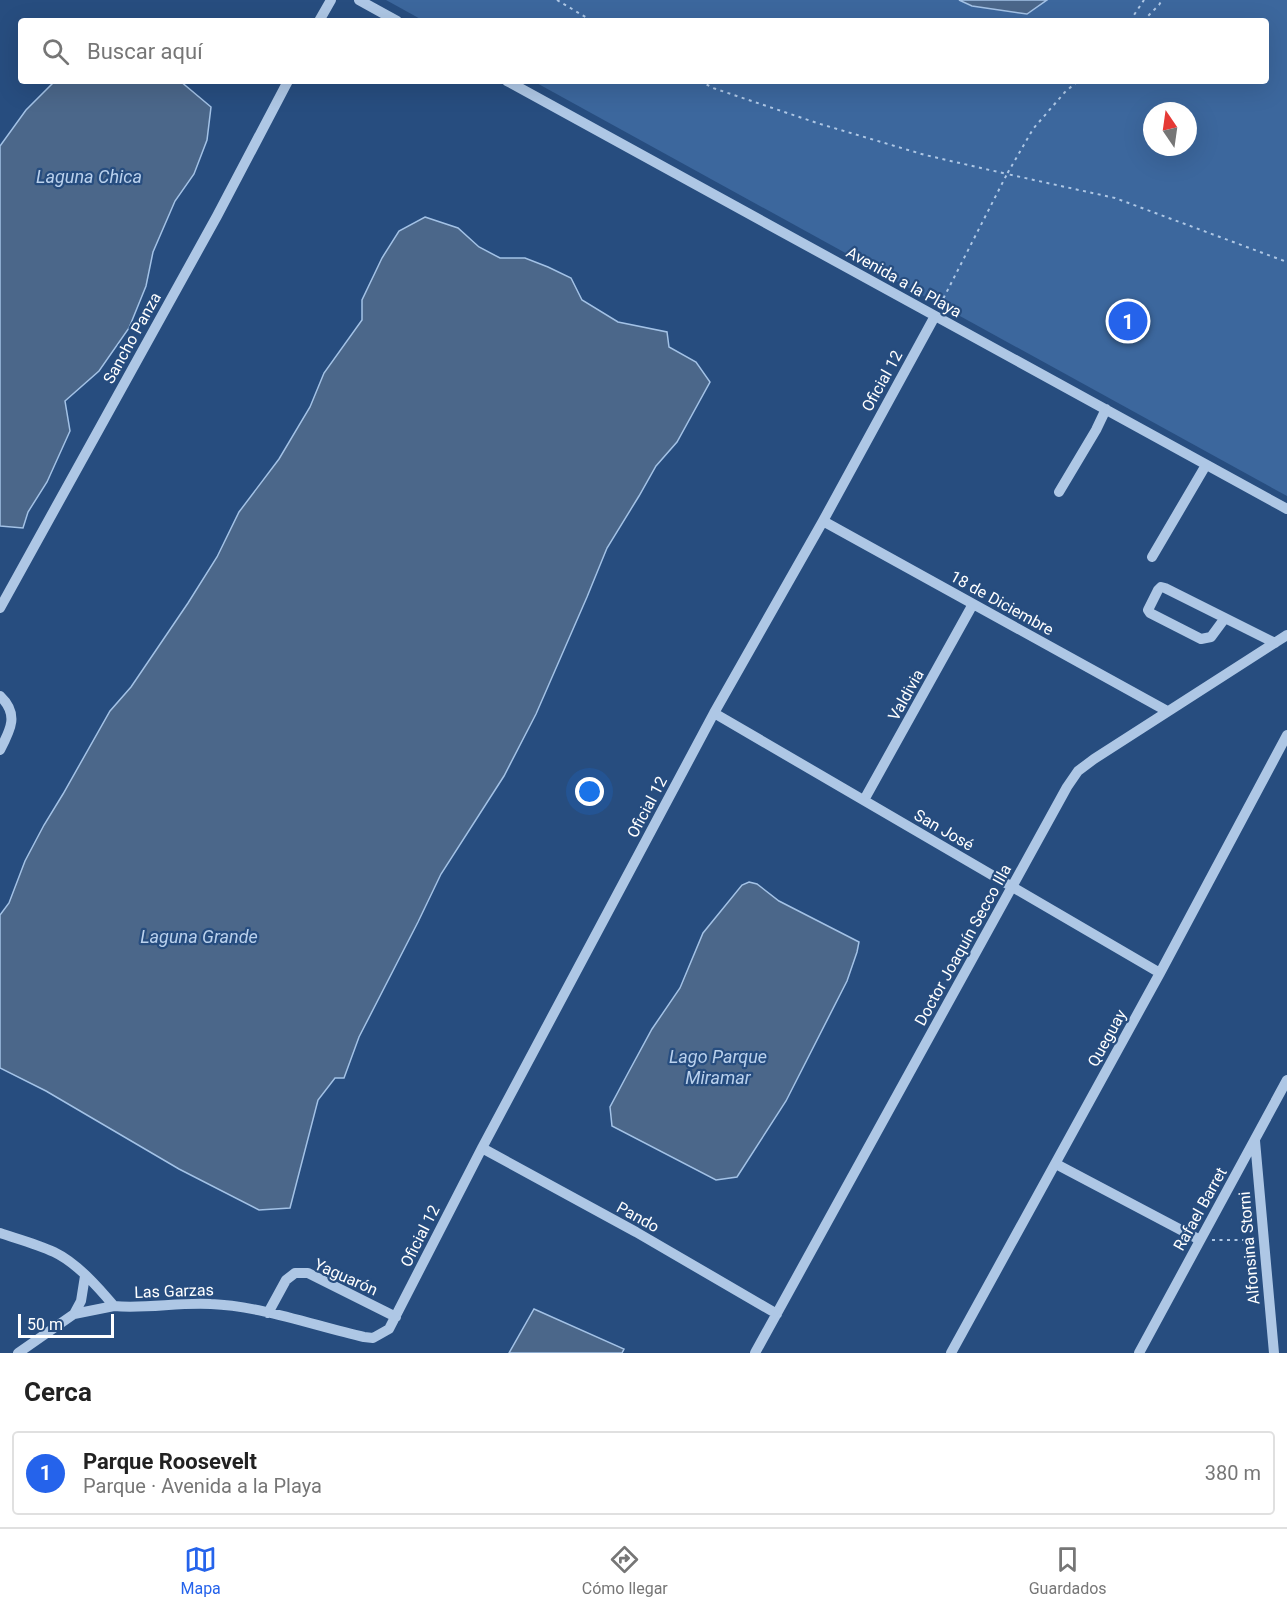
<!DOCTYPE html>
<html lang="es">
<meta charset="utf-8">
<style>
:root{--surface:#fff;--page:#f2f2f2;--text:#222;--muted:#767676;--line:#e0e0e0;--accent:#2563eb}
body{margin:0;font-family:Roboto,sans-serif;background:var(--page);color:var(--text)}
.compass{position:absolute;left:1143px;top:102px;width:54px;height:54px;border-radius:50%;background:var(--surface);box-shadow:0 6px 24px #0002;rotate:347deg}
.scale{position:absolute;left:18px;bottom:15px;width:96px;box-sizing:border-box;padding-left:6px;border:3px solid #fff;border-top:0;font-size:16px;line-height:21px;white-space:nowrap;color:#fff;-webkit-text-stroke:4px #274d7f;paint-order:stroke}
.you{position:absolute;left:590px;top:792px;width:21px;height:21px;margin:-15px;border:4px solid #fff;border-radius:50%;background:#1a73e8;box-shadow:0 0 0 9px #1a73e833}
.badge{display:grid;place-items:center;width:39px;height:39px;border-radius:50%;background:var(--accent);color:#fff;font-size:20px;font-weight:700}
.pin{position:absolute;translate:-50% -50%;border:3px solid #fff;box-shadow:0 2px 6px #0006}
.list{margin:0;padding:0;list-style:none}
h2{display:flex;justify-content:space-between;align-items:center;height:78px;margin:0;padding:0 24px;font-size:26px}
h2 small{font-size:20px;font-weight:400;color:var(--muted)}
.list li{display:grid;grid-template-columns:39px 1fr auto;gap:18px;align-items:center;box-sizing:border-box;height:84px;margin:0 12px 12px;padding:0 12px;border:2px solid var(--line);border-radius:6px}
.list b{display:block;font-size:22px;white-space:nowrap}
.list p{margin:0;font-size:20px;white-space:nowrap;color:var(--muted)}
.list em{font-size:20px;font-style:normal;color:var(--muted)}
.icon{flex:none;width:33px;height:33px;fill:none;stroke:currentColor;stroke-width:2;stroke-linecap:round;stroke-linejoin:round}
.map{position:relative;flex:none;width:1287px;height:1353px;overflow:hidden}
.search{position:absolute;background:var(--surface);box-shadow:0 6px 24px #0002;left:18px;right:18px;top:18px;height:66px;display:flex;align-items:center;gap:15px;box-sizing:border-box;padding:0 21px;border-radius:6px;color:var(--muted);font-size:22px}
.sheet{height:174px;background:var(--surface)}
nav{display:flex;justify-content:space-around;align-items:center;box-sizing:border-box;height:84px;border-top:2px solid var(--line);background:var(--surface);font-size:16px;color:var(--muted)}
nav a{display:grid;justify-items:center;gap:3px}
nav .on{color:var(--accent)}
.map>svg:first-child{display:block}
.green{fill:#3c679d;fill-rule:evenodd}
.water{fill:#4b678a;stroke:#a3c2e6;stroke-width:1.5}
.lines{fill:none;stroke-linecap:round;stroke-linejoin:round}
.path{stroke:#aec7e5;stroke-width:2;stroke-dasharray:3 4.5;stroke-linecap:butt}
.minor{stroke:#aec7e5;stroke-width:10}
.labels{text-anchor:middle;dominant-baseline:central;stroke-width:4.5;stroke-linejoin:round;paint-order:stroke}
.street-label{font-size:16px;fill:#fff;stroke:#274d7f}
.water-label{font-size:18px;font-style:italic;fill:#bad1ed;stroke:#274d7f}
</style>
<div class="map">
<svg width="1287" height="1353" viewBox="0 0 1287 1353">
<rect width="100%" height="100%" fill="#274d7f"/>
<path class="green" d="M 386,0 L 959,0 L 972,6 L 1027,14 L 1047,0 L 1287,0 L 1287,496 L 533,81 L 1266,81 L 1266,21 L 424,21 ZM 1152,111 L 1188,111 L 1188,147 L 1152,147 Z"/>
<path class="water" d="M 959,0 L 1047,0 L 1027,14 L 972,6 Z
M 55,81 L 180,81 L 211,107 L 207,140 L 194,174 L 175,201 L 153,252 L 146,286 L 129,328 L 99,371 L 65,401 L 70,431 L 47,482 L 28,512 L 23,528 L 0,526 L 0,146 L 26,110 Z
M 425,217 L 458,228 L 479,247 L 500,258 L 525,258 L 548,267 L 571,278 L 582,300 L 618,322 L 667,332 L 669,347 L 696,362 L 710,382 L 677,442 L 656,466 L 639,496 L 607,548 L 587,597 L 536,714 L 504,776 L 441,874 L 418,922 L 359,1037 L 344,1078 L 335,1078 L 318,1100 L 290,1208 L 259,1210 L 179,1169 L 46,1091 L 0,1068 L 0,915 L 9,903 L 25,861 L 44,825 L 63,794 L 110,711 L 131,687 L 188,603 L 217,557 L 239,512 L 279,459 L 310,407 L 324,373 L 362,320 L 362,300 L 382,258 L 399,231 Z
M 749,882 L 757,884 L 779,901 L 859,942 L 857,952 L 847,981 L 786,1101 L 737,1177 L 716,1180 L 612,1126 L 610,1107 L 627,1075 L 652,1029 L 680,988 L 703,933 L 742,885 Z
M 534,1309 L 624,1349 L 622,1353 L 509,1353 Z"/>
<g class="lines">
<path class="path" d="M 557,0 L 592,21
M 1130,21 L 1144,0
M 1143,21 L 1159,5 L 1162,0
M 700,81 L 713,88 L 817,123 L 925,155 L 1007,174 L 1033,129 L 1065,92 L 1078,81
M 940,305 L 1007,174 L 1115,198 L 1287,262
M 1212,1240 L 1252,1240"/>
<path class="minor" d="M 359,0 L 397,21
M 319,21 L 331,0
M 507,81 L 1287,509
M 1059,492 L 1096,430 L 1106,409
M 823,521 L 1167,711
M 1152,557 L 1206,465
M 0,608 L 217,216 L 288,81
M 1225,618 L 1211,637 L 1201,639 L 1150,613 L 1148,610 L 1158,590 L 1161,587 L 1165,588 L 1275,643
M 0,696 C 19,714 11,729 0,750
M 714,713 L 1160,973
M 864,800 L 973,604
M 1255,1141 L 1274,1353
M 482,1148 L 636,1232 L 777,1314
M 1056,1164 L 1200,1240
M 0,1233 C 18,1239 37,1244 54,1252 C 77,1263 98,1287 114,1306 C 146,1309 179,1302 211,1304 C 261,1306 315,1326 364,1337 L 373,1338 L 389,1329 L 482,1148 L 714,713 L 823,521 L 935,316
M 268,1313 L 286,1280 L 295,1273 L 308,1273 L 396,1317
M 74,1314 L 114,1306
M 18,1353 L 74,1314 L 81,1301 L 85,1276
M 755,1353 L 1067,787 L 1078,771 L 1094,759 L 1287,635
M 951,1353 L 1160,973 L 1287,735
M 1139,1353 L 1287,1080"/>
</g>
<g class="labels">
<g class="street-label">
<text transform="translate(904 282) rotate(29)">Avenida a la Playa</text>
<text transform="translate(132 338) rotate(-61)">Sancho Panza</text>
<text transform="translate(882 381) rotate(-61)">Oficial 12</text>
<text transform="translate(1002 603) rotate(29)">18 de Diciembre</text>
<text transform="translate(906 695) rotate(-61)">Valdivia</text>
<text transform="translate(647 807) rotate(-62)">Oficial 12</text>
<text transform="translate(944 830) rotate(30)">San José</text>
<text transform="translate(963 945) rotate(-61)">Doctor Joaquín Secco Illa</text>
<text transform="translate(1107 1038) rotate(-61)">Queguay</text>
<text transform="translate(1200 1209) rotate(-61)">Rafael Barret</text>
<text transform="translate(638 1217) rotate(29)">Pando</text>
<text transform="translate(420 1236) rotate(-63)">Oficial 12</text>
<text transform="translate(1249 1248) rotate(-95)">Alfonsina Storni</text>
<text transform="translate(346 1277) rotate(24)">Yaguarón</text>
<text transform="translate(174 1291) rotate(-2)">Las Garzas</text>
</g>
<g class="water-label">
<text x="89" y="176">Laguna Chica</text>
<text x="199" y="936">Laguna Grande</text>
<text x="718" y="1056">Lago Parque<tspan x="718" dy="21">Miramar</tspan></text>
</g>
</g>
</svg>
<svg class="compass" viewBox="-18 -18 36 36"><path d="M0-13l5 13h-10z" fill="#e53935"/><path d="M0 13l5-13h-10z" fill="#767676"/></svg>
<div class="scale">50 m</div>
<div class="you"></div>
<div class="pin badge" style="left:1128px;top:321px">1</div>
<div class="search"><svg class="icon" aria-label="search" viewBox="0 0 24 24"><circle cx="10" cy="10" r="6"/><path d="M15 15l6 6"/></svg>Buscar aquí</div>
</div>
<section class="sheet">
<h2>Cerca<small></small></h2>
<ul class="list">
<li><span class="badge">1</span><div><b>Parque Roosevelt</b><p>Parque · Avenida a la Playa</p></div><em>380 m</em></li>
</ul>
</section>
<nav>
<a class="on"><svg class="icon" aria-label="map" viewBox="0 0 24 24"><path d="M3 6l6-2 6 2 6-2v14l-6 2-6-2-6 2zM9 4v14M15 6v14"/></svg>Mapa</a>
<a><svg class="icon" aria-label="directions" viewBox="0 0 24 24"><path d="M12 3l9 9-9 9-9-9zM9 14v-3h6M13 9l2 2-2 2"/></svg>Cómo llegar</a>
<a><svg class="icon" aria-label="saved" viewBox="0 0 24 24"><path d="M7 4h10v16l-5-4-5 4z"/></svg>Guardados</a>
</nav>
